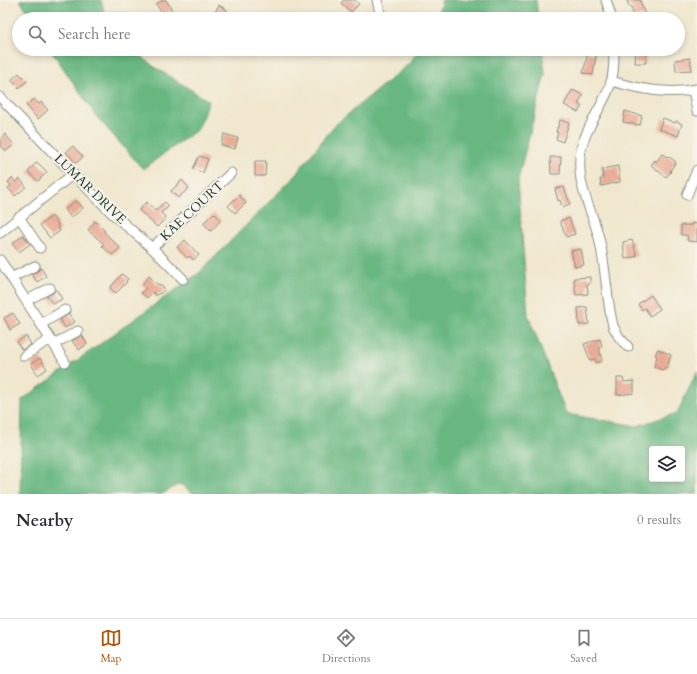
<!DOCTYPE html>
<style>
:root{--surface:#fff;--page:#f2f2f3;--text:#2b2b33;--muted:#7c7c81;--line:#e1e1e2;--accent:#b45309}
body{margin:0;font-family:Cardo,serif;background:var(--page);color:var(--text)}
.controls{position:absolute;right:12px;bottom:12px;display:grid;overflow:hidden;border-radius:4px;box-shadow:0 2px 6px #0003}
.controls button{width:36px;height:36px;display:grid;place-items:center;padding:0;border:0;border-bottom:1px solid var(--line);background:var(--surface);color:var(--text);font:20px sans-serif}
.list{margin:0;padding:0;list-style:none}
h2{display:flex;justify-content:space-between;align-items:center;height:52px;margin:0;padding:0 16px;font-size:17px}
h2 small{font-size:13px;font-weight:400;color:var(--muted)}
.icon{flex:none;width:22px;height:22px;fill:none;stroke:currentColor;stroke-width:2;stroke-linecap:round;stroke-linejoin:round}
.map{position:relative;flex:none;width:697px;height:494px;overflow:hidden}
.search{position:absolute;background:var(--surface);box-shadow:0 2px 6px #0003;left:12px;right:12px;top:12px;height:44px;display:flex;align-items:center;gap:10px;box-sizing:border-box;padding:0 14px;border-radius:22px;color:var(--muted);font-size:15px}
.sheet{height:124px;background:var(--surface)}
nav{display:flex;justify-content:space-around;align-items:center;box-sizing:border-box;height:56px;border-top:1px solid var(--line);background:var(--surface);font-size:11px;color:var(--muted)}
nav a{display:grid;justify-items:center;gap:2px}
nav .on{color:var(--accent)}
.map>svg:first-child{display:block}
.forest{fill:#68b781;stroke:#447a5a;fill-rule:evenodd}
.building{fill:#ebac97}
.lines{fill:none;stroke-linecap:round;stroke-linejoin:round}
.minor-casing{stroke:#889281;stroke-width:11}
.minor{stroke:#fff;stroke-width:9}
.labels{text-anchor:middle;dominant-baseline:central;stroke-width:4;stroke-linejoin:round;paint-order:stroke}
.street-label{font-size:13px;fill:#1f3d34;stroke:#f7f3e8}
</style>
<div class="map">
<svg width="697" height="494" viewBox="0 0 697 494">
<rect width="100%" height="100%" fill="#f7f3e8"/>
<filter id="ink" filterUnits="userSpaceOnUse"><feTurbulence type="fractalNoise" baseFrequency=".025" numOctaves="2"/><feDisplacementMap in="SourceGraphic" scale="8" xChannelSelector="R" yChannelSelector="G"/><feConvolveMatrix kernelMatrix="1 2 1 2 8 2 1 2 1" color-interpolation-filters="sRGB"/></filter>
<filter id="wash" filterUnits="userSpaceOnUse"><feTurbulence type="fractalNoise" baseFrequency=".012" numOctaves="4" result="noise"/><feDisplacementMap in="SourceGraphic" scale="16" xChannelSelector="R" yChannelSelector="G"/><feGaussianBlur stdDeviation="0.9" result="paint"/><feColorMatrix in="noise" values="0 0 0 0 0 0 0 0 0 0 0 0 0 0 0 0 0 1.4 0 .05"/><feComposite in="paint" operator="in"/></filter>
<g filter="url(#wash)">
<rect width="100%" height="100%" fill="#f0e7ce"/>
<path class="forest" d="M 20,0 L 101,0 L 106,19 L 32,19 Z
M 442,0 L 536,0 L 538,19 L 436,19 Z
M 50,49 L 133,49 L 153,66 L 209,101 L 198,129 L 143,169 L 97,117 Z
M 419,49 L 542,49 L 545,74 L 518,179 L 528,315 L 566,414 L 637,426 L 677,413 L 697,372 L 697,494 L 194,494 L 180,484 L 162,494 L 20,494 L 22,400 L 199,273 L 292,179 L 334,126 L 411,62 ZM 652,449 L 682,449 L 682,479 L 652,479 Z"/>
<g id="blocks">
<path class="building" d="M 163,0 L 166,0 L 172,10 L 163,15 L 156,4 Z
M 344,0 L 355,0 L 359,4 L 351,12 L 341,3 Z
M 627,0 L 640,0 L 645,15 L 634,18 L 631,6 L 629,7 Z
M 219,5 L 227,10 L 222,19 L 215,19 L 212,17 Z
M 636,49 L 646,49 L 646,63 L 635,63 Z
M 588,53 L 596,55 L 593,75 L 583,73 Z
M 690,58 L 692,70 L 676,71 L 675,60 Z
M 19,73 L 27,81 L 19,88 L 11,80 Z
M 572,90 L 583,95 L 578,104 L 582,106 L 578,112 L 564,105 Z
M 34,99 L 39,104 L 41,102 L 48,110 L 38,119 L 26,105 Z
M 625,111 L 642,116 L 640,125 L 623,122 Z
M 663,118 L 675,123 L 676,121 L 682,124 L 678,136 L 659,129 Z
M 560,120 L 569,123 L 563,142 L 556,139 L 558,132 L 556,132 Z
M 5,134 L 14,145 L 6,151 L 0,145 L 0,139 Z
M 224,134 L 238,138 L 235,149 L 221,145 Z
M 73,146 L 83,157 L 76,163 L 66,152 Z
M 662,154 L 667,157 L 668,156 L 676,162 L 670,171 L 671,172 L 666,177 L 651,165 L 655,160 L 656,162 Z
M 199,156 L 208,159 L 203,173 L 193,169 Z
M 550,157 L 561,157 L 560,174 L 551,174 Z
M 255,161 L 266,161 L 265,176 L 255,176 Z
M 37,162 L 47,172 L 38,181 L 28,172 Z
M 618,166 L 620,182 L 601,186 L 600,179 L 603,179 L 602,169 Z
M 12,178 L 16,182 L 20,179 L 26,187 L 15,196 L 8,188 L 11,186 L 8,182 Z
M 182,180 L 189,188 L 178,198 L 171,191 Z
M 564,187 L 570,204 L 562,207 L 560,200 L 558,201 L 555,189 Z
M 239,195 L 246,203 L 235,213 L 228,206 Z
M 76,200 L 83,208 L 71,218 L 65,209 Z
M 147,202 L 155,211 L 165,202 L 169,206 L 161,213 L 166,218 L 157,227 L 139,210 Z
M 214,213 L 221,220 L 211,231 L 203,223 Z
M 52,216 L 58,224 L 57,225 L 60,231 L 50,238 L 40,225 Z
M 569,218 L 575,234 L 566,237 L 560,221 Z
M 95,221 L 105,231 L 104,232 L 120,248 L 112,255 L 102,246 L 104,244 L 88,230 Z
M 692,223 L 697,224 L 697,242 L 688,241 L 687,235 L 681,235 L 681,225 L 692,225 Z
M 23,235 L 30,244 L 19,252 L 12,244 Z
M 185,240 L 199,255 L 193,260 L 190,256 L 187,258 L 177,247 Z
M 632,240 L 637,256 L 625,259 L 623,242 Z
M 581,249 L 584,265 L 575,267 L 571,251 Z
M 41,268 L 46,276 L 37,282 L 32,274 L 38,271 Z
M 122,274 L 128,279 L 126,281 L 127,282 L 116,293 L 110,288 Z
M 149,276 L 158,285 L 159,284 L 165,289 L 160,294 L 159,293 L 156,296 L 153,292 L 147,298 L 141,293 L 146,288 L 142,284 Z
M 590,277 L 590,284 L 587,284 L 588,294 L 576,295 L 574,278 Z
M 56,289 L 62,299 L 53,304 L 47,296 L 53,293 Z
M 651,295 L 660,309 L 650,316 L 645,308 L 642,310 L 638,304 Z
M 587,307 L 589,324 L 579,325 L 578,308 Z
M 13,313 L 20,324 L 10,330 L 4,318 Z
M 69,314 L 75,322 L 65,328 L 60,320 Z
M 82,335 L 87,344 L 79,350 L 72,341 Z
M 26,336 L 31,344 L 22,350 L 17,342 Z
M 600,339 L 602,346 L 599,347 L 602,361 L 596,363 L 595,359 L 590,360 L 584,344 Z
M 658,349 L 671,355 L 667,368 L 665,367 L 664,370 L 654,367 L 657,356 L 655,355 Z
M 40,358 L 47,369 L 38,375 L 31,364 Z
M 617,378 L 623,378 L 624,382 L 634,381 L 634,393 L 617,395 Z"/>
</g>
</g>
<g filter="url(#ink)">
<use href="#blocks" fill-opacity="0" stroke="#889281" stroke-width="1"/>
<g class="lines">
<g class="minor-casing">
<path id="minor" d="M 377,0 L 380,13
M 606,0 L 612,19
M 614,49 C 614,62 614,76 609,88 C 601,109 586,127 581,149 C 575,185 591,206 599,238 C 606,267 606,297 613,326 L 619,337 L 628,347
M 611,81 C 640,89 667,95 697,89
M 693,90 L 697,111
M 0,97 L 73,174 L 113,214 L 152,248 L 183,279
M 687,195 L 697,170
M 19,217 L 40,248
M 0,233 L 73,174
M 152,248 L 231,173
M 0,260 L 65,362
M 11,278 L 35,266
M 26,301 L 50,288
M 41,324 L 65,310
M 54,344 L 78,331
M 24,356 L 50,339"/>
</g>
<use href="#minor" class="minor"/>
</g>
</g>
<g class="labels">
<g class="street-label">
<text transform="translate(90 189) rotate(44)">LUMAR DRIVE</text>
<text transform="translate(192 211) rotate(-43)">KAE COURT</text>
</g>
</g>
</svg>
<div class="controls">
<button><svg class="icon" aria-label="layers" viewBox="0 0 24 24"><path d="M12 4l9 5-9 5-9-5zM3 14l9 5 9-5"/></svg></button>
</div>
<div class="search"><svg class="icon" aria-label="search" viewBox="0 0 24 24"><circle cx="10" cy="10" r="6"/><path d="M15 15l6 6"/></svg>Search here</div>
</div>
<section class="sheet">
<h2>Nearby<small>0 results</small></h2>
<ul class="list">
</ul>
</section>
<nav>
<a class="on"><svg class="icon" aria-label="map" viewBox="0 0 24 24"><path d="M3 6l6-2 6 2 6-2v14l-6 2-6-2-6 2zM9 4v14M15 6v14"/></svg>Map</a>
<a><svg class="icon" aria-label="directions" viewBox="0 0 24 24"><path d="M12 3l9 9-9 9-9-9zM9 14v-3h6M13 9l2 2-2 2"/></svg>Directions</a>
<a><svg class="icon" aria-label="saved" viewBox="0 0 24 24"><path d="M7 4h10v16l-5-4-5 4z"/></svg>Saved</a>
</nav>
